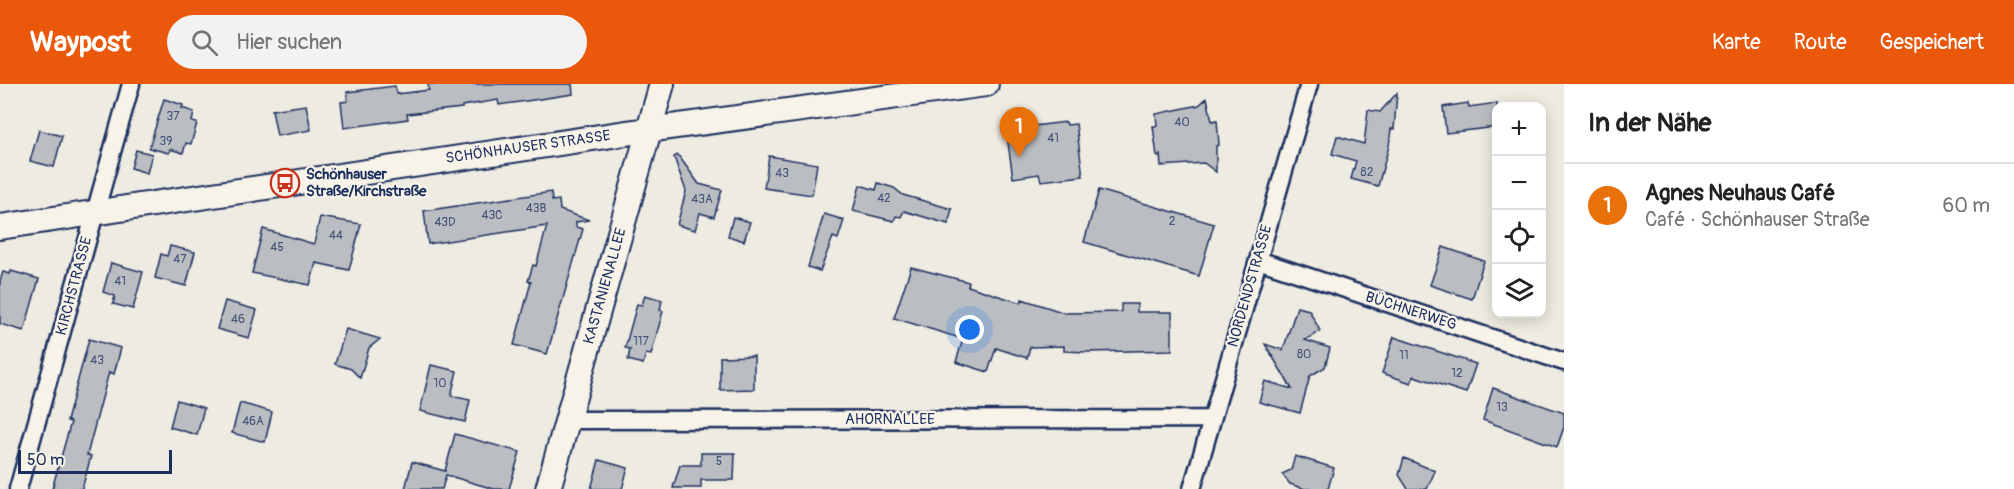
<!DOCTYPE html>
<html lang="de">
<meta charset="utf-8">
<style>
:root{--surface:#fff;--page:#f2f2f2;--text:#222;--muted:#767676;--line:#e0e0e0;--accent:#ea580c}
body{margin:0;font-family:Pangolin,sans-serif;background:var(--page);color:var(--text)}
.controls{position:absolute;right:18px;top:18px;display:grid;overflow:hidden;border-radius:12px;box-shadow:0 3px 15px #0003}
.controls button{width:54px;height:54px;display:grid;place-items:center;padding:0;border:0;border-bottom:2px solid var(--line);background:var(--surface);color:var(--text);font:30px sans-serif}
.scale{position:absolute;left:18px;bottom:15px;width:154px;box-sizing:border-box;padding-left:6px;border:3px solid #1b2f5e;border-top:0;font-size:16px;line-height:21px;white-space:nowrap;color:#1b2f5e;-webkit-text-stroke:4px #f7f3e8;paint-order:stroke}
.you{position:absolute;left:970px;top:246px;width:21px;height:21px;margin:-15px;border:4px solid #fff;border-radius:50%;background:#1a73e8;box-shadow:0 0 0 9px #1a73e833}
.badge{display:grid;place-items:center;width:39px;height:39px;border-radius:50%;background:var(--accent);color:#fff;font-size:20px;font-weight:700}
.pin{position:absolute;translate:-50% -50px;filter:drop-shadow(0 2px 3px #0008)}
.pin::after{content:'';position:absolute;top:32px;width:21px;height:18px;background:inherit;clip-path:polygon(0 0,100% 0,50% 100%)}
.list{margin:0;padding:0;list-style:none}
h2{display:flex;justify-content:space-between;align-items:center;height:78px;margin:0;padding:0 24px;font-size:26px}
h2 small{font-size:20px;font-weight:400;color:var(--muted)}
.list li{display:grid;grid-template-columns:39px 1fr auto;gap:18px;align-items:center;box-sizing:border-box;height:84px;padding:0 24px;border-top:2px solid var(--line)}
.list b{display:block;font-size:22px;white-space:nowrap}
.list p{margin:0;font-size:20px;white-space:nowrap;color:var(--muted)}
.list em{font-size:20px;font-style:normal;color:var(--muted)}
.icon{flex:none;width:33px;height:33px;fill:none;stroke:currentColor;stroke-width:2;stroke-linecap:round;stroke-linejoin:round}
.map{position:relative;flex:none;width:1564px;height:405px;overflow:hidden}
header{display:flex;align-items:center;gap:36px;box-sizing:border-box;height:84px;padding:0 30px;background:var(--accent);color:#fff}
header strong{font-size:28px}
nav{display:flex;gap:33px;margin-inline-start:auto;font-size:21px}
.search{width:420px;height:54px;background:var(--page);display:flex;align-items:center;gap:15px;box-sizing:border-box;padding:0 21px;border-radius:33px;color:var(--muted);font-size:22px}
main{display:flex}
aside{flex:1;background:var(--surface)}
.map>svg:first-child{display:block}
.building{fill:#babdc2;stroke:#1b2f5e;stroke-width:1.5}
.lines{fill:none;stroke-linecap:round;stroke-linejoin:round}
.street-casing{stroke:#1b2f5e;stroke-width:21}
.secondary-casing{stroke:#1b2f5e;stroke-width:28}
.street{stroke:#f7f3e8;stroke-width:16}
.secondary{stroke:#f7f3e8;stroke-width:24}
.labels{text-anchor:middle;dominant-baseline:central;stroke-width:4.5;stroke-linejoin:round;paint-order:stroke}
.number-label{font-size:12px;fill:#435277}
.street-label{font-size:15px;fill:#1b2f5e;stroke:#f7f3e8}
.poi-label{font-size:15px;font-weight:bold;fill:#1b2f5e;stroke:#f7f3e8;text-anchor:start}
</style>
<header>
<strong>Waypost</strong>
<div class="search"><svg class="icon" aria-label="search" viewBox="0 0 24 24"><circle cx="10" cy="10" r="6"/><path d="M15 15l6 6"/></svg>Hier suchen</div>
<nav><a>Karte</a><a>Route</a><a>Gespeichert</a></nav>
</header>
<main>
<div class="map">
<svg width="1564" height="405" viewBox="0 0 1564 405">
<rect width="100%" height="100%" fill="#eeebe2"/>
<filter id="ink" filterUnits="userSpaceOnUse"><feTurbulence type="fractalNoise" baseFrequency=".0167" numOctaves="2"/><feDisplacementMap in="SourceGraphic" scale="12" xChannelSelector="R" yChannelSelector="G"/><feConvolveMatrix kernelMatrix="1 2 1 2 8 2 1 2 1" color-interpolation-filters="sRGB"/></filter>
<g filter="url(#ink)">
<path class="building" d="M 428,0 L 572,0 L 573,10 L 499,21 L 498,16 L 462,22 L 462,24 L 407,30 L 408,35 L 344,44 L 341,18 L 348,17 L 347,8 L 395,2 L 397,10 L 429,6 Z
M 1397,9 L 1394,45 L 1391,45 L 1389,62 L 1378,102 L 1351,95 L 1356,77 L 1332,70 L 1337,52 L 1364,60 L 1368,26 L 1380,28 Z
M 1207,14 L 1212,37 L 1217,36 L 1219,61 L 1216,62 L 1216,88 L 1204,79 L 1161,82 L 1160,71 L 1157,72 L 1153,42 L 1157,42 L 1156,30 L 1199,21 Z
M 164,15 L 183,21 L 182,24 L 194,28 L 192,38 L 197,39 L 191,60 L 186,59 L 183,69 L 170,65 L 169,69 L 149,64 Z
M 1468,19 L 1469,23 L 1497,19 L 1497,43 L 1446,49 L 1443,23 Z
M 306,21 L 311,46 L 277,52 L 272,26 Z
M 1066,38 L 1067,41 L 1076,40 L 1083,92 L 1041,97 L 1039,90 L 1013,94 L 1007,52 L 1034,48 L 1034,42 Z
M 39,46 L 62,52 L 54,83 L 30,77 Z
M 136,66 L 152,70 L 147,89 L 131,84 Z
M 678,71 L 699,100 L 722,106 L 714,133 L 700,129 L 695,146 L 677,141 L 686,107 L 674,73 Z
M 769,72 L 817,80 L 812,111 L 764,104 Z
M 878,99 L 894,104 L 903,111 L 952,125 L 948,140 L 904,127 L 901,133 L 896,132 L 894,137 L 853,127 L 860,101 L 876,106 Z
M 1099,106 L 1214,140 L 1199,192 L 1084,158 Z
M 551,108 L 552,117 L 559,116 L 560,126 L 589,136 L 576,138 L 576,143 L 583,145 L 547,270 L 514,261 L 531,198 L 528,197 L 533,181 L 536,182 L 547,142 L 428,160 L 424,127 Z
M 824,130 L 844,136 L 838,155 L 833,153 L 820,187 L 808,183 Z
M 320,133 L 361,140 L 349,186 L 316,179 L 310,201 L 252,189 L 263,145 L 314,160 Z
M 733,133 L 750,138 L 744,157 L 728,152 Z
M 170,162 L 195,168 L 186,202 L 155,194 L 161,170 L 167,172 Z
M 1443,163 L 1484,177 L 1472,215 L 1430,201 Z
M 111,179 L 143,188 L 133,225 L 113,220 L 115,212 L 103,208 Z
M 911,183 L 969,198 L 968,202 L 1021,219 L 1022,215 L 1065,229 L 1121,228 L 1121,220 L 1137,220 L 1137,228 L 1172,228 L 1172,266 L 1088,268 L 1064,267 L 1064,262 L 1030,263 L 1027,274 L 996,264 L 988,288 L 956,278 L 963,255 L 894,234 Z
M 11,187 L 39,195 L 24,247 L 0,240 L 0,197 L 3,188 L 10,190 Z
M 645,211 L 662,216 L 660,226 L 663,227 L 651,271 L 646,270 L 643,280 L 628,276 L 630,265 L 625,264 L 637,220 L 642,221 Z
M 225,217 L 257,226 L 249,254 L 217,245 Z
M 1297,223 L 1309,226 L 1320,247 L 1305,256 L 1330,264 L 1325,283 L 1310,292 L 1300,329 L 1259,318 L 1265,297 L 1292,305 L 1265,260 L 1283,266 Z
M 346,245 L 380,255 L 369,264 L 360,294 L 351,285 L 335,280 Z
M 1394,253 L 1476,280 L 1466,309 L 1414,292 L 1411,299 L 1382,289 Z
M 89,255 L 121,264 L 114,290 L 109,288 L 87,371 L 91,372 L 82,405 L 52,405 L 71,338 L 67,337 Z
M 754,272 L 754,305 L 720,306 L 720,273 Z
M 431,281 L 457,287 L 451,312 L 470,316 L 465,338 L 420,327 Z
M 1493,304 L 1564,329 L 1564,343 L 1557,363 L 1483,336 Z
M 177,316 L 204,324 L 197,351 L 170,343 Z
M 240,319 L 272,328 L 265,358 L 232,349 Z
M 455,350 L 520,368 L 509,405 L 494,405 L 446,391 L 442,405 L 405,405 L 412,378 L 445,387 Z
M 701,369 L 735,369 L 734,396 L 701,396 L 701,404 L 673,404 L 680,381 L 701,381 Z
M 1295,372 L 1334,384 L 1328,405 L 1305,405 L 1290,400 L 1282,390 L 1291,386 Z
M 1404,374 L 1435,387 L 1427,405 L 1408,405 L 1399,391 Z
M 599,376 L 628,384 L 622,405 L 591,405 Z"/>
<g class="lines">
<g class="street-casing">
<path id="street" d="M 1258,176 L 1564,278
M 568,336 L 1212,335
M 18,405 L 131,0
M 1192,405 L 1309,0"/>
</g>
<g class="secondary-casing">
<path id="secondary" d="M 0,143 L 626,49 L 986,0
M 548,405 L 662,0"/>
</g>
<use href="#street" class="street"/>
<use href="#secondary" class="secondary"/>
</g>
</g>
<defs>
<g id="bus-ring" transform="scale(1.5)"><circle r="9.5" fill="#f7f3e8" stroke="#c8321e" stroke-width="1.5"/><path d="M-5-6H5V4H4V6H2V4H-2V6H-4V4H-5ZM-3.5-4V0h7V-4ZM-3.5 1.2v1.5H-2V1.2ZM2 1.2v1.5H3.5V1.2Z" fill="#c8321e"/></g>
</defs>
<g fill-rule="evenodd">
<use href="#bus-ring" x="285" y="99"/>
</g>
<g class="labels">
<g class="number-label">
<text x="173" y="32">37</text>
<text x="1182" y="38">40</text>
<text x="1053" y="54">41</text>
<text x="166" y="57">39</text>
<text x="1367" y="88">82</text>
<text x="782" y="89">43</text>
<text x="884" y="114">42</text>
<text x="702" y="115">43A</text>
<text x="536" y="124">43B</text>
<text x="492" y="131">43C</text>
<text x="1172" y="137">2</text>
<text x="445" y="138">43D</text>
<text x="336" y="151">44</text>
<text x="277" y="163">45</text>
<text x="180" y="175">47</text>
<text x="120" y="197">41</text>
<text x="238" y="235">46</text>
<text x="641" y="257">117</text>
<text x="1304" y="270">80</text>
<text x="1404" y="271">11</text>
<text x="97" y="276">43</text>
<text x="1457" y="289">12</text>
<text x="440" y="299">10</text>
<text x="1502" y="323">13</text>
<text x="253" y="337">46A</text>
<text x="719" y="377">5</text>
</g>
<g class="street-label">
<text transform="translate(528 63) rotate(-8)">SCHÖNHAUSER STRASSE</text>
<text transform="translate(74 202) rotate(-75)">KIRCHSTRASSE</text>
<text transform="translate(605 202) rotate(-74)">KASTANIENALLEE</text>
<text transform="translate(1250 202) rotate(-74)">NORDENDSTRASSE</text>
<text transform="translate(1411 227) rotate(18)">BÜCHNERWEG</text>
<text x="890" y="335">AHORNALLEE</text>
</g>
<g class="poi-label">
<text x="306" y="90">Schönhauser<tspan x="306" dy="17">Straße/Kirchstraße</tspan></text>
</g>
</g>
</svg>
<div class="controls">
<button>+</button>
<button>−</button>
<button><svg class="icon" aria-label="locate" viewBox="0 0 24 24"><circle cx="12" cy="12" r="6"/><path d="M12 2v4M12 18v4M2 12h4M18 12h4"/></svg></button>
<button><svg class="icon" aria-label="layers" viewBox="0 0 24 24"><path d="M12 4l9 5-9 5-9-5zM3 14l9 5 9-5"/></svg></button>
</div>
<div class="scale">50 m</div>
<div class="you"></div>
<div class="pin badge" style="left:1019px;top:73px;background:#e8710a">1</div>
</div>
<aside>
<h2>In der Nähe<small></small></h2>
<ul class="list">
<li><span class="badge" style="background:#e8710a">1</span><div><b>Agnes Neuhaus Café</b><p>Café · Schönhauser Straße</p></div><em>60 m</em></li>
</ul>
</aside>
</main>
